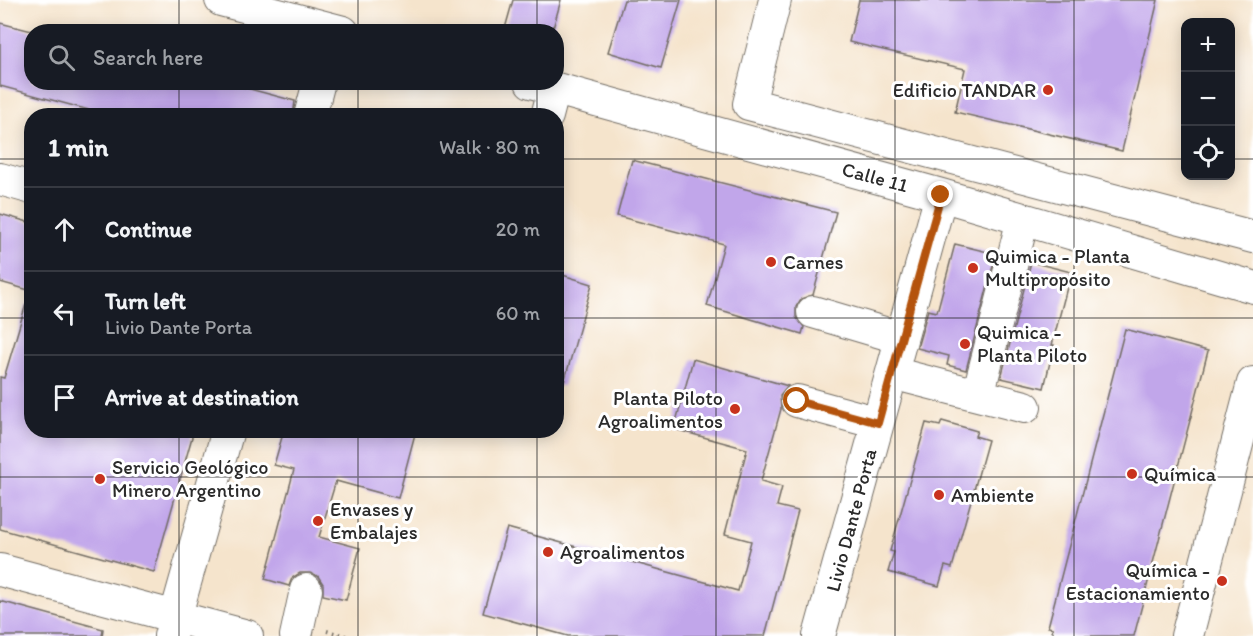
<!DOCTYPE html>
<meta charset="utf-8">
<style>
:root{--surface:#171b24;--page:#242831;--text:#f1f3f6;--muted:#9ea1a6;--line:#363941}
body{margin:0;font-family:Itim,sans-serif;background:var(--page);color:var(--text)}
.controls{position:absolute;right:18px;top:18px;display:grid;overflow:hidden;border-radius:12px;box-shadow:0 3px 15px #0003}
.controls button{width:54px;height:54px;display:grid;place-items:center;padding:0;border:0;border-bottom:2px solid var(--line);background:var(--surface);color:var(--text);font:30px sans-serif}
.stop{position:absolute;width:18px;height:18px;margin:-14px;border:4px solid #b45309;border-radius:50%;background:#fff}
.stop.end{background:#b45309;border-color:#fff;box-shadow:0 2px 6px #0008}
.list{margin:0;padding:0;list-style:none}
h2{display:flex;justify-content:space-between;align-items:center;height:78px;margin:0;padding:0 24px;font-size:26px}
h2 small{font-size:20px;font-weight:400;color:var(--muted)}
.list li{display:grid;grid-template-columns:39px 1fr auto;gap:18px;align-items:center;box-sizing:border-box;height:84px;padding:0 24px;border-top:2px solid var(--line)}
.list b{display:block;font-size:22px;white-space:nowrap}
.list p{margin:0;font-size:20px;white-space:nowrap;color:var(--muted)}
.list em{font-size:20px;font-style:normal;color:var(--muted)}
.icon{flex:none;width:33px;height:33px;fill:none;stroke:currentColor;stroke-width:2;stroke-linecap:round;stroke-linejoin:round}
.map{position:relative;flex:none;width:1253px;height:636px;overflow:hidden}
.search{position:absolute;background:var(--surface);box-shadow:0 3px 15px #0003;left:24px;top:24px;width:540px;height:66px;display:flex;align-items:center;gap:15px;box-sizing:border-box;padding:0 21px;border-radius:24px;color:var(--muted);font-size:22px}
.panel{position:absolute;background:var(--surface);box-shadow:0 3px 15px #0003;left:24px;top:108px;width:540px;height:330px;border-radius:24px}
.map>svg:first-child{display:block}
.building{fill:#c1a6ea}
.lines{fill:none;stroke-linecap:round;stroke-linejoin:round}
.minor-casing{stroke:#726c63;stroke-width:34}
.path{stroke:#726c63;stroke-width:4;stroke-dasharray:1.5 4.5;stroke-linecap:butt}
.minor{stroke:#fff;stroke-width:32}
.route{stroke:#b45309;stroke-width:8}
.grid{fill:none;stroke:#2b2b2b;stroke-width:1.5;stroke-opacity:0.55}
.poi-dot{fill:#c8321e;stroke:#fff;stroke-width:2}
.labels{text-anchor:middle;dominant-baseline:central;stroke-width:6;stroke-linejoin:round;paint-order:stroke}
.poi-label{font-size:20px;fill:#2b2b2b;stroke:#fff;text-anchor:start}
.street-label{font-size:20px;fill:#2b2b2b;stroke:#fff}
</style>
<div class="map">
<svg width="1253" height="636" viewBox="0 0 1253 636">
<rect width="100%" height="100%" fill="#fff"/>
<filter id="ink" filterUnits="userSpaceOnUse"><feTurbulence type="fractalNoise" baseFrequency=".0167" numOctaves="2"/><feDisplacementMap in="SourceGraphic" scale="12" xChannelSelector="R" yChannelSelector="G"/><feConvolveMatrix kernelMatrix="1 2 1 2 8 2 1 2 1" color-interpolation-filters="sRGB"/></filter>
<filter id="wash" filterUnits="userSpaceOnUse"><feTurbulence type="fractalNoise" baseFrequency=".008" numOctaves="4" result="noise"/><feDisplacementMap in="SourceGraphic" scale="24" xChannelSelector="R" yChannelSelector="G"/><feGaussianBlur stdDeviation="1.35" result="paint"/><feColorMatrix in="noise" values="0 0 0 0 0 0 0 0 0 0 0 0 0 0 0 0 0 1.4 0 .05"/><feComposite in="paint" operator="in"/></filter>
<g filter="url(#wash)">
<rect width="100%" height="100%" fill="#f5e4cc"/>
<g id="blocks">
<path class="building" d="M 513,0 L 561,0 L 552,32 L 504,32 Z
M 624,0 L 681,0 L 661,68 L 608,52 Z
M 859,0 L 1158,0 L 1122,151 L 955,112 L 965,69 L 849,42 Z
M 0,23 L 32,31 L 32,82 L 224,82 L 295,101 L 293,116 L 111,116 L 0,86 Z
M 632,160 L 836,212 L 813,295 L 801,299 L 796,307 L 796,317 L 804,327 L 802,334 L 707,306 L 724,244 L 617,216 Z
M 0,214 L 32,223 L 32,291 L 0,282 Z
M 955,244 L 996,254 L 966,370 L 947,365 L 949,356 L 917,348 L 928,310 L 937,312 Z
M 1031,262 L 1071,272 L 1052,345 L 1054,345 L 1044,388 L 1001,378 Z
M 556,273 L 592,284 L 563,386 L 556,385 Z
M 26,304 L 32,305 L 32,430 L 194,430 L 154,572 L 0,529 L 0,377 L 4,378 Z
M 1125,329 L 1208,351 L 1134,636 L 1051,636 L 1053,628 L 1048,627 Z
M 693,359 L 788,386 L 780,396 L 781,409 L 761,481 L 782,487 L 777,506 L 798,511 L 765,636 L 568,636 L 483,613 L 507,528 L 738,591 L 751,541 L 725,534 L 747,449 L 674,429 Z
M 942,421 L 977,431 L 975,436 L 988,440 L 952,568 L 945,566 L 939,586 L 888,572 L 894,552 L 890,551 L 926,423 L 940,426 Z
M 284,430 L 416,430 L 398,498 L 336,481 L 319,537 L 360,548 L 346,600 L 323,595 L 323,584 L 318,576 L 310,573 L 300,573 L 292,578 L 289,586 L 265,579 L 294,470 L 274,465 Z
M 0,601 L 103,629 L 102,636 L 0,636 Z"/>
</g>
</g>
<g filter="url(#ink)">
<use href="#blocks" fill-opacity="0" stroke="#726c63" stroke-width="1.5"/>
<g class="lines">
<g class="minor-casing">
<path id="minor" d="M 221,0 L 343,32
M 775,0 L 749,104 L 1253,237
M 531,82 L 941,195 L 1253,287
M 310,116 L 319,82
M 547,116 L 554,89
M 0,179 L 32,188
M 813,312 L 901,338
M 892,373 L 1025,407
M 978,395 L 1023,219
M 797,401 L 878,423
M 0,570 L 247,636
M 170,636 L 228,430
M 296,636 L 306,590
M 819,636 L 941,195
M 1187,636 L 1253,383"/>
</g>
<path class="path" d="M 327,631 L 346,636"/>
<use href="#minor" class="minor"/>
</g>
</g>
<g class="lines" filter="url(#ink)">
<path class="route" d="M 797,401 L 878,423 L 941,195"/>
</g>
<path class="grid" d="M 179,0 L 179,32M 358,0 L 358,32M 537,0 L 537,32M 716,0 L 716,636M 895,0 L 895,636M 1074,0 L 1074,636M 179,82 L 179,116M 358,82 L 358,116M 537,82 L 537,116M 0,159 L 32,159M 556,159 L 1186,159M 1230,159 L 1253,159M 0,318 L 32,318M 556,318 L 1253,318M 179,430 L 179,636M 358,430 L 358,636M 537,430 L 537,636M 0,477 L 1253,477"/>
<g class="poi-dot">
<circle cx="1048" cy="90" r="6"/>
<circle cx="771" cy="262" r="6"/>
<circle cx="973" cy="268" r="6"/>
<circle cx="965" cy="344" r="6"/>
<circle cx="735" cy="409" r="6"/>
<circle cx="1132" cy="474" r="6"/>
<circle cx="100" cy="479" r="6"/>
<circle cx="939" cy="495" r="6"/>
<circle cx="318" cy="521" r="6"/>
<circle cx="548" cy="552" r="6"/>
<circle cx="1222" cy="581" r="6"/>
</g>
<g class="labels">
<g class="poi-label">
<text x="1036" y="90" text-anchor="end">Edificio TANDAR</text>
<text x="985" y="256">Quimica - Planta<tspan x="985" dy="23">Multipropósito</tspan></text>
<text x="783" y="262">Carnes</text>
<text x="977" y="332">Quimica -<tspan x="977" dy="23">Planta Piloto</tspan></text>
<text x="723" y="398" text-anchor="end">Planta Piloto<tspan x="723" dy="23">Agroalimentos</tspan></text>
<text x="112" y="467">Servicio Geológico<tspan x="112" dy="23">Minero Argentino</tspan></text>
<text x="1144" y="474">Química</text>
<text x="951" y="495">Ambiente</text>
<text x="330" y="509">Envases y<tspan x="330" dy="23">Embalajes</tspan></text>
<text x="560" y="552">Agroalimentos</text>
<text x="1210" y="570" text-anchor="end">Química -<tspan x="1210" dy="23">Estacionamiento</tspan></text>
</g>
<g class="street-label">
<text transform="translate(875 177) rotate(15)">Calle 11</text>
<text transform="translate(851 520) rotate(-75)">Livio Dante Porta</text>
</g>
</g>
</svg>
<div class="controls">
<button>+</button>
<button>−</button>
<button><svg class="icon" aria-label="locate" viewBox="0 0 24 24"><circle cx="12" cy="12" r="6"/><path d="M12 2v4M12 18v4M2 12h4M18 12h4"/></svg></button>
</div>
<div class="stop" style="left:797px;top:401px"></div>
<div class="stop end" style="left:941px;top:195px"></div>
<div class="search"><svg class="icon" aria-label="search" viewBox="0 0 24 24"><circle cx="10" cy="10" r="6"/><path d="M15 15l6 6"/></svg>Search here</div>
<section class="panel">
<h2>1 min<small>Walk · 80 m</small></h2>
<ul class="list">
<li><svg class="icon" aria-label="ahead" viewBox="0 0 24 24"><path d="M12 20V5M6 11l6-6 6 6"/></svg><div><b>Continue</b></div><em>20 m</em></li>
<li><svg class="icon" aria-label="left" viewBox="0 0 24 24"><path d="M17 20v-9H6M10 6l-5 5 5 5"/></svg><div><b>Turn left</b><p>Livio Dante Porta</p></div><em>60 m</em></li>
<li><svg class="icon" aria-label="arrive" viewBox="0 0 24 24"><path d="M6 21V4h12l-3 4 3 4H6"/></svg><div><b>Arrive at destination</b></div></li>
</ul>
</section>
</div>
